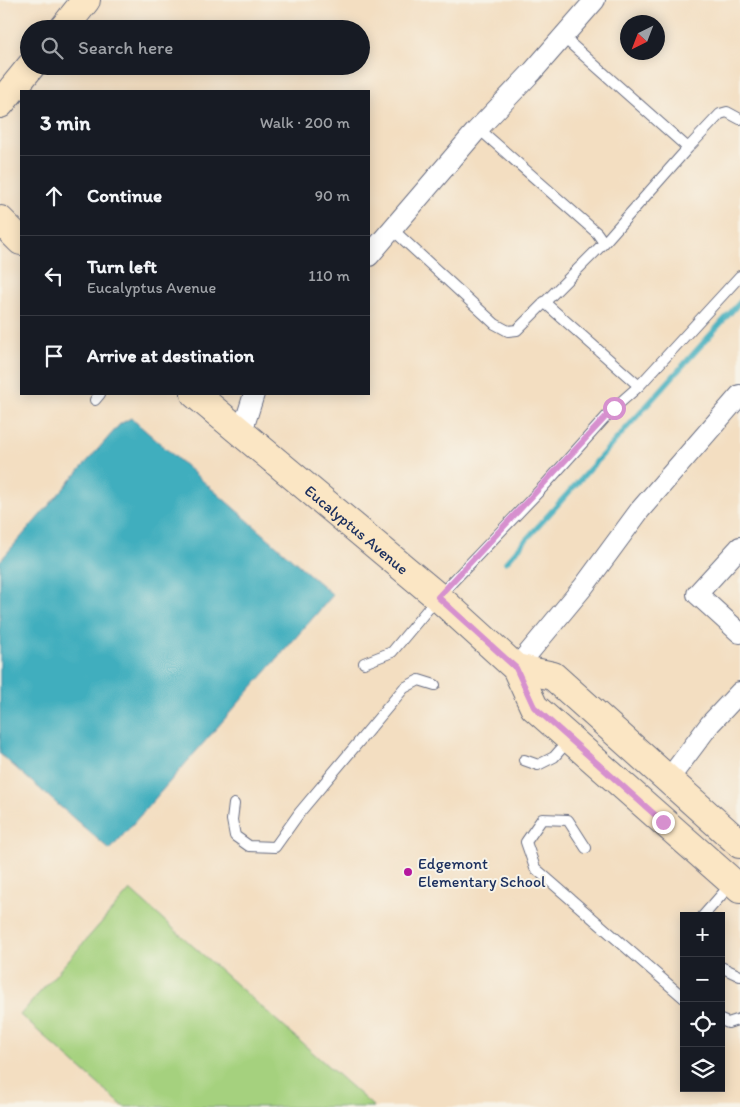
<!DOCTYPE html>
<meta charset="utf-8">
<style>
:root{--surface:#171b24;--page:#20242c;--text:#f1f3f6;--muted:#9ea1a6;--line:#363941}
body{margin:0;font-family:Itim,sans-serif;background:var(--page);color:var(--text)}
.controls{position:absolute;right:15px;bottom:15px;display:grid;overflow:hidden;border-radius:0px;box-shadow:0 2px 12px #0003}
.controls button{width:45px;height:45px;display:grid;place-items:center;padding:0;border:0;border-bottom:1px solid var(--line);background:var(--surface);color:var(--text);font:25px sans-serif}
.compass{position:absolute;left:620px;top:15px;width:45px;height:45px;border-radius:50%;background:var(--surface);box-shadow:0 2px 12px #0003;rotate:222deg}
.stop{position:absolute;width:15px;height:15px;margin:-11px;border:4px solid #d690ce;border-radius:50%;background:#fff}
.stop.end{background:#d690ce;border-color:#fff;box-shadow:0 1px 5px #0008}
.list{margin:0;padding:0;list-style:none}
h2{display:flex;justify-content:space-between;align-items:center;height:65px;margin:0;padding:0 20px;font-size:21px}
h2 small{font-size:16px;font-weight:400;color:var(--muted)}
.list li{display:grid;grid-template-columns:32px 1fr auto;gap:15px;align-items:center;box-sizing:border-box;height:80px;padding:0 20px;border-top:1px solid var(--line)}
.list b{display:block;font-size:19px;white-space:nowrap}
.list p{margin:0;font-size:16px;white-space:nowrap;color:var(--muted)}
.list em{font-size:16px;font-style:normal;color:var(--muted)}
.icon{flex:none;width:28px;height:28px;fill:none;stroke:currentColor;stroke-width:2;stroke-linecap:round;stroke-linejoin:round}
.map{position:relative;flex:none;width:740px;height:1107px;overflow:hidden}
.search{position:absolute;background:var(--surface);box-shadow:0 2px 12px #0003;left:20px;top:20px;width:350px;height:55px;display:flex;align-items:center;gap:12px;box-sizing:border-box;padding:0 18px;border-radius:28px;color:var(--muted);font-size:19px}
.panel{position:absolute;background:var(--surface);box-shadow:0 2px 12px #0003;left:20px;top:90px;width:350px;height:305px;border-radius:0px}
.map>svg:first-child{display:block}
.green{fill:#a5d17e;stroke:#60806e}
.water{fill:#40aebe;stroke:#2e6e8e}
.lines{fill:none;stroke-linecap:round;stroke-linejoin:round}
.stream{stroke:#40aebe;stroke-width:5.5}
.service-casing{stroke:#676c81;stroke-width:12}
.minor-casing{stroke:#676c81;stroke-width:22}
.secondary-casing{stroke:#676c81;stroke-width:30}
.service{stroke:#fff;stroke-width:10}
.minor{stroke:#fff;stroke-width:20}
.secondary{stroke:#fbe6c4;stroke-width:28}
.route{stroke:#d690ce;stroke-width:6}
.poi-dot{fill:#b5179e;stroke:#f7f3e8;stroke-width:2}
.labels{text-anchor:middle;dominant-baseline:central;stroke-width:4;stroke-linejoin:round;paint-order:stroke}
.street-label{font-size:16px;fill:#1b2f5e;stroke:#f7f3e8}
.poi-label{font-size:16px;fill:#1b2f5e;stroke:#f7f3e8;text-anchor:start}
</style>
<div class="map">
<svg width="740" height="1107" viewBox="0 0 740 1107">
<rect width="100%" height="100%" fill="#f7f3e8"/>
<filter id="ink" filterUnits="userSpaceOnUse"><feTurbulence type="fractalNoise" baseFrequency=".02" numOctaves="2"/><feDisplacementMap in="SourceGraphic" scale="10" xChannelSelector="R" yChannelSelector="G"/><feConvolveMatrix kernelMatrix="1 2 1 2 8 2 1 2 1" color-interpolation-filters="sRGB"/></filter>
<filter id="wash" filterUnits="userSpaceOnUse"><feTurbulence type="fractalNoise" baseFrequency=".0096" numOctaves="4" result="noise"/><feDisplacementMap in="SourceGraphic" scale="20" xChannelSelector="R" yChannelSelector="G"/><feGaussianBlur stdDeviation="1.12" result="paint"/><feColorMatrix in="noise" values="0 0 0 0 0 0 0 0 0 0 0 0 0 0 0 0 0 1.4 0 .05"/><feComposite in="paint" operator="in"/></filter>
<g filter="url(#wash)">
<rect width="100%" height="100%" fill="#f3dec1"/>
<path class="green" d="M 130,890 L 374,1107 L 124,1107 L 20,1015 Z"/>
<path class="water" d="M 131,418 L 333,595 L 110,850 L 0,754 L 0,561 L 120,424 Z"/>
<g class="lines">
<path class="stream" d="M 506,562 L 740,302"/>
</g>
</g>
<g filter="url(#ink)">
<g class="lines">
<g class="service-casing">
<path id="service" d="M 563,37 L 688,148 L 604,243
M 688,148 L 720,114 L 727,112 L 740,119
M 392,229 L 495,324 L 508,331 L 517,330 L 604,243 L 597,233 L 478,128
M 639,386 L 740,276
M 95,400 L 100,394
M 364,663 L 392,652 L 438,597 L 544,486 L 614,408 L 639,386 L 544,302
M 524,760 L 538,765 L 554,757 L 570,739
M 234,804 L 232,820 L 235,836 L 249,846 L 275,847 L 300,812 L 404,688 L 419,680 L 435,685
M 586,848 L 568,820 L 542,819 L 526,842 L 535,868 L 684,998
M 703,916 L 732,883
M 721,967 L 740,976
M 721,1020 L 728,1023 L 740,1019"/>
</g>
<g class="minor-casing">
<path id="minor" d="M 369,256 L 476,131 L 533,71 L 595,0
M 242,432 L 254,394
M 740,547 L 697,594 L 740,633
M 516,668 L 584,586 L 640,510 L 740,395
M 668,780 L 710,724 L 740,692"/>
</g>
<g class="secondary-casing">
<g id="secondary">
<path d="M 63,29 L 86,0"/>
<path d="M 0,104 L 31,66"/>
<path d="M 0,220 L 21,241"/>
<path id="s1" d="M 195,394 L 438,597 L 516,668 L 534,707 L 740,889"/>
<path d="M 516,668 L 553,676 L 740,844"/>
</g>
</g>
<use href="#service" class="service"/>
<use href="#minor" class="minor"/>
<use href="#secondary" class="secondary"/>
</g>
</g>
<g class="lines" filter="url(#ink)">
<path class="route" d="M 614,408 L 438,597 L 516,668 L 534,707 L 663,822"/>
</g>
<circle class="poi-dot" cx="408" cy="872" r="5"/>
<g class="labels">
<g class="street-label">
<text stroke="none"><textPath href="#s1" startOffset="211">Eucalyptus Avenue</textPath></text>
</g>
<g class="poi-label">
<text x="418" y="863">Edgemont<tspan x="418" dy="18">Elementary School</tspan></text>
</g>
</g>
</svg>
<div class="controls">
<button>+</button>
<button>−</button>
<button><svg class="icon" aria-label="locate" viewBox="0 0 24 24"><circle cx="12" cy="12" r="6"/><path d="M12 2v4M12 18v4M2 12h4M18 12h4"/></svg></button>
<button><svg class="icon" aria-label="layers" viewBox="0 0 24 24"><path d="M12 4l9 5-9 5-9-5zM3 14l9 5 9-5"/></svg></button>
</div>
<svg class="compass" viewBox="-18 -18 36 36"><path d="M0-13l5 13h-10z" fill="#e53935"/><path d="M0 13l5-13h-10z" fill="#9ea1a6"/></svg>
<div class="stop" style="left:614px;top:408px"></div>
<div class="stop end" style="left:663px;top:822px"></div>
<div class="search"><svg class="icon" aria-label="search" viewBox="0 0 24 24"><circle cx="10" cy="10" r="6"/><path d="M15 15l6 6"/></svg>Search here</div>
<section class="panel">
<h2>3 min<small>Walk · 200 m</small></h2>
<ul class="list">
<li><svg class="icon" aria-label="ahead" viewBox="0 0 24 24"><path d="M12 20V5M6 11l6-6 6 6"/></svg><div><b>Continue</b></div><em>90 m</em></li>
<li><svg class="icon" aria-label="left" viewBox="0 0 24 24"><path d="M17 20v-9H6M10 6l-5 5 5 5"/></svg><div><b>Turn left</b><p>Eucalyptus Avenue</p></div><em>110 m</em></li>
<li><svg class="icon" aria-label="arrive" viewBox="0 0 24 24"><path d="M6 21V4h12l-3 4 3 4H6"/></svg><div><b>Arrive at destination</b></div></li>
</ul>
</section>
</div>
